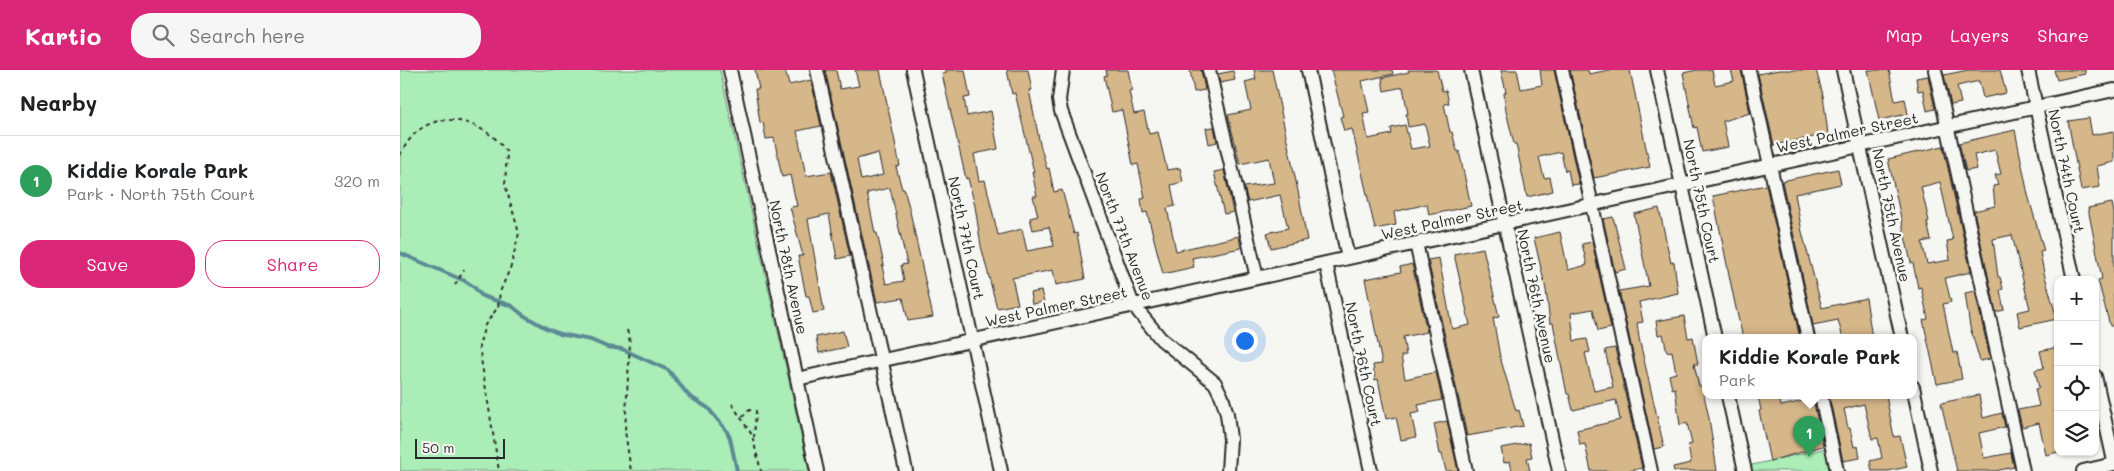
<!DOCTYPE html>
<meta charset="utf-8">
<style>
:root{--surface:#fff;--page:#f6f6f6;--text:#202124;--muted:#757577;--line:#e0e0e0;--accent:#db2777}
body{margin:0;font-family:Mali,sans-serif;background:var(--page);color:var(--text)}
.controls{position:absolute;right:15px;bottom:15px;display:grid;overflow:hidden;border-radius:10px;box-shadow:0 1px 4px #0004}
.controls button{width:45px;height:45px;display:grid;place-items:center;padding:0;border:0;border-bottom:1px solid var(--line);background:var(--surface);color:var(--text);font:25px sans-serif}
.scale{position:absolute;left:15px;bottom:12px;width:90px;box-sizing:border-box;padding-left:5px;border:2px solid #2b2b2b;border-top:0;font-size:14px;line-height:18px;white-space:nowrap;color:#2b2b2b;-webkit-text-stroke:4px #f6f6f2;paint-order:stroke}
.you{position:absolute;left:844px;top:270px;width:18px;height:18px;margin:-12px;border:4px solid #fff;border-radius:50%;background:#1a73e8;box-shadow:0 0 0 8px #1a73e833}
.badge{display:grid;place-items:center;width:32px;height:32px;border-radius:50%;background:var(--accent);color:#fff;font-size:16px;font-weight:700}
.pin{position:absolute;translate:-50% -41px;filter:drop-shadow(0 1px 2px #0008)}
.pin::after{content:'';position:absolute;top:26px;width:18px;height:15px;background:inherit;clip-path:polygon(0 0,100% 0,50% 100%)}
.popup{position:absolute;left:1302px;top:264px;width:215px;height:65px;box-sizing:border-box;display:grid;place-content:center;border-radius:10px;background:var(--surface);filter:drop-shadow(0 1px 4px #0005);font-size:16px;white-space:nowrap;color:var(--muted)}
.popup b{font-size:19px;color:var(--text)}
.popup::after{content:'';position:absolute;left:50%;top:100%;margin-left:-10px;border:10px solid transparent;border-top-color:var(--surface)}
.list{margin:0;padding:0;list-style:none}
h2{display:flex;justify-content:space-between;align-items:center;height:65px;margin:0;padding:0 20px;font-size:21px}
h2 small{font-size:16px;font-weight:400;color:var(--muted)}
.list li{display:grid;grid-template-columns:32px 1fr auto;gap:15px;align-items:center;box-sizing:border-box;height:90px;padding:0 20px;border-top:1px solid var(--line)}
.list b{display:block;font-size:19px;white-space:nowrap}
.list p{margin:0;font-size:16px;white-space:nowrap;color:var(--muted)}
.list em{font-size:16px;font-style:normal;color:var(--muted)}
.actions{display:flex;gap:10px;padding:15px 20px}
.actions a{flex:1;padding:11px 0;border:1px solid var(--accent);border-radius:20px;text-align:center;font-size:18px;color:var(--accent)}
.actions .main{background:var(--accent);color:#fff}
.icon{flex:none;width:28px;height:28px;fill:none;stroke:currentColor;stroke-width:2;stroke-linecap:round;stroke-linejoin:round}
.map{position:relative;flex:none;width:1714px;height:401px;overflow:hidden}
header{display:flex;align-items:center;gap:30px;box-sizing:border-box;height:70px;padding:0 25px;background:var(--accent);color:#fff}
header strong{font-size:24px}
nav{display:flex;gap:28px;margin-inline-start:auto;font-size:18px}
.search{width:350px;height:45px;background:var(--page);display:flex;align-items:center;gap:12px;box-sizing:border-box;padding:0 18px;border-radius:20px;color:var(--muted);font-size:19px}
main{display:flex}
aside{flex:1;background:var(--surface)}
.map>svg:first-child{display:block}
.green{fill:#aaedb7;stroke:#6a8c71}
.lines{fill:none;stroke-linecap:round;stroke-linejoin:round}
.stream{stroke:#5c8a94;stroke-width:4}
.building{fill:#d6b78a;stroke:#2b2b2b;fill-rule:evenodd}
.minor-casing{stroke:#2b2b2b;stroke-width:16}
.path{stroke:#2b2b2b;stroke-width:2;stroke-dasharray:4 4;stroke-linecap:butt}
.minor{stroke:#f6f6f2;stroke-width:12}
.labels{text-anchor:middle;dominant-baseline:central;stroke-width:5;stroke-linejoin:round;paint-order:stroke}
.street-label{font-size:15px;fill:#2b2b2b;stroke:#f6f6f2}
</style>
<header>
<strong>Kartio</strong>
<div class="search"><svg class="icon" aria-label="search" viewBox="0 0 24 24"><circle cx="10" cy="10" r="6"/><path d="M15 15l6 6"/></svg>Search here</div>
<nav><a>Map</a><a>Layers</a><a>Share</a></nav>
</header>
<main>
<aside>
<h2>Nearby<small></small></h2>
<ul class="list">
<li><span class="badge" style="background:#2e9e5b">1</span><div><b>Kiddie Korale Park</b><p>Park · North 75th Court</p></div><em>320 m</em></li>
</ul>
<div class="actions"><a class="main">Save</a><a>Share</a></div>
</aside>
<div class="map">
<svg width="1714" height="401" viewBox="0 0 1714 401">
<rect width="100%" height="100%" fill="#f6f6f2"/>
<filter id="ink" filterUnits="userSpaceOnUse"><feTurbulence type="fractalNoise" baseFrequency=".02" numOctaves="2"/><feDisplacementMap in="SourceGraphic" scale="10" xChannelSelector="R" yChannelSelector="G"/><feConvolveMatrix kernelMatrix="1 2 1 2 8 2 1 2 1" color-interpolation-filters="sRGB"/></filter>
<g filter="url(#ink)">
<path class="green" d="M 0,0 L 320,0 L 409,401 L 0,401 Z
M 1427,378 L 1433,401 L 1349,401 L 1348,396 Z"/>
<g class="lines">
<path class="stream" d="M 0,183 L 65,211 L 74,217 L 82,226 L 112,236 L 123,245 L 146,258 L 160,264 L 191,270 L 207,277 L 222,279 L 268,300 L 289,326 L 308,338 L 326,360 L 330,368 L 337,401"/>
</g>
<path class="building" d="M 355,0 L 385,0 L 389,15 L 411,10 L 421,56 L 397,61 L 406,106 L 431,102 L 450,186 L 437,189 L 429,144 L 408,149 L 424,241 L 413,243 L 409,226 L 406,226 L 398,186 L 403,186 L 390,137 L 397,136 L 390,105 L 382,107 L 374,68 L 366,69 L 363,52 L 360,53 L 355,19 L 359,19 Z
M 425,0 L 436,0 L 440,19 L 459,16 L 455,0 L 480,0 L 500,96 L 496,97 L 502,119 L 504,119 L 509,137 L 533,247 L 508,251 L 503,228 L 477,232 ZM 478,83 L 483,105 L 461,110 L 457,89 ZM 490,118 L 507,194 L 501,195 L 504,211 L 486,214 L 482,196 L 484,195 L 477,163 L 475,163 L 467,123 Z
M 546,0 L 565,0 L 570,27 L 564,28 L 567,46 L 591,41 L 598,79 L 574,84 L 579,111 L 585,110 L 598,165 L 622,159 L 627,181 L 654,176 L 649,157 L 633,160 L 630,148 L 638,146 L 633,126 L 637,126 L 632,102 L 634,102 L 615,23 L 612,24 L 607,0 L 628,0 L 632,20 L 629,20 L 640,74 L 647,99 L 649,98 L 654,122 L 662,120 L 674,164 L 677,163 L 685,209 L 656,215 L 653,200 L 612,208 L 618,234 L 597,238 L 581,176 L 575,136 L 568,108 L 566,109 L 542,4 L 546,3 Z
M 706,0 L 728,0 L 732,20 L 729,21 L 734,44 L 744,42 L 749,64 L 758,62 L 767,100 L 780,98 L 783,112 L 771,115 L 775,136 L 767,138 L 776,181 L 839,166 L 841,178 L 792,188 L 794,197 L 763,204 L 747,142 L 743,143 L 741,129 L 745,128 L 738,94 L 733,95 L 722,40 L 712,42 L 704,6 L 707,5 Z
M 790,0 L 801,0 L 805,20 L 794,22 Z
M 854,0 L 872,0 L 898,121 L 907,170 L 871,178 L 867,163 L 888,158 L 880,125 L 848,132 L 844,117 L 874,113 L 869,88 L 840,94 L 828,45 L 851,40 L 845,12 L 856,9 Z
M 931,0 L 992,0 L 993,4 L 962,11 L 969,42 L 963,43 L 968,69 L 992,64 L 991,58 L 1005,55 L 1011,79 L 1030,76 L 1025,54 L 1008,57 L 1006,44 L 1008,44 L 1003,17 L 984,21 L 982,8 L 1009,2 L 1008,0 L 1037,0 L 1042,21 L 1046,20 L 1049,33 L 1044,34 L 1050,62 L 1052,62 L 1057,81 L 1059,81 L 1071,136 L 1029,145 L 1027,134 L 994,142 L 996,155 L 975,159 L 952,59 L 944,61 L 940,47 L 943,46 Z
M 1101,0 L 1117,0 L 1121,19 L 1142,15 L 1140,0 L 1154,0 L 1179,114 L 1171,115 L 1168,100 L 1165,101 L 1161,82 L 1139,87 L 1144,108 L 1150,107 L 1153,121 L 1127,127 L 1116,74 L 1114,74 L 1106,41 L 1104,23 L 1106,22 Z
M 1170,0 L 1188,0 L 1189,4 L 1209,0 L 1230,0 L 1250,97 L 1194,108 Z
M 1297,0 L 1312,0 L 1315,15 L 1334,11 L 1331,0 L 1341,0 L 1350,43 L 1323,51 L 1328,77 L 1302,82 L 1297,57 L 1294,58 L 1283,3 Z
M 1379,0 L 1416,0 L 1423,25 L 1428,64 L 1374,75 L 1358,4 Z
M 1468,0 L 1489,0 L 1495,31 L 1505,29 L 1508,44 L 1479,50 Z
M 1568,0 L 1600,0 L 1606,23 L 1583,28 L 1579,11 L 1557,16 L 1561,33 L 1551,35 L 1544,5 Z
M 1654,0 L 1685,0 L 1685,4 L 1657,10 Z
M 833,1 L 835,10 L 820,13 L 818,4 Z
M 1528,6 L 1535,39 L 1527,41 L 1523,20 L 1518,21 L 1516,8 Z
M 1689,48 L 1692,65 L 1714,61 L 1714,92 L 1697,96 L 1700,117 L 1681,120 L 1668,51 Z
M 814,57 L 817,72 L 809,74 L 806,58 Z
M 1615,60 L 1628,125 L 1644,181 L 1640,182 L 1644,203 L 1657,249 L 1620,257 L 1617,242 L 1630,239 L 1612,165 L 1593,169 L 1598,207 L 1600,207 L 1603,219 L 1600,220 L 1604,240 L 1596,242 L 1574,141 L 1595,136 L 1593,116 L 1598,115 L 1595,105 L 1601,104 L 1595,80 L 1574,85 L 1577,99 L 1566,101 L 1559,73 Z
M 1543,76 L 1571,202 L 1545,208 L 1551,232 L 1543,234 L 1553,283 L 1557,282 L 1562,309 L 1537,314 L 1523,250 L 1528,249 L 1521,217 L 1518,218 L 1513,193 L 1511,193 L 1488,89 ZM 1540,112 L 1553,170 L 1547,171 L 1550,190 L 1527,194 L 1522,172 L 1531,170 L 1527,152 L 1529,151 L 1521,117 Z
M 1438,99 L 1441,114 L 1395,124 L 1402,162 L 1422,238 L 1466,228 L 1472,268 L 1443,268 L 1438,250 L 1413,255 L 1382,111 Z
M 824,100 L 833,142 L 824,144 L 814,102 Z
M 1366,115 L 1400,268 L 1343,268 L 1335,234 L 1313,126 Z
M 1712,133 L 1714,143 L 1714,256 L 1710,256 L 1698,210 L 1702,209 L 1688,138 Z
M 1259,138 L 1271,193 L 1274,192 L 1278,223 L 1239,232 L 1243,252 L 1237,253 L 1239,268 L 1264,377 L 1254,379 L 1219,221 L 1249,216 L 1234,144 Z
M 1213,147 L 1226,199 L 1215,202 L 1203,149 Z
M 1160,162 L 1168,200 L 1187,195 L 1182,174 L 1192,172 L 1211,258 L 1198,261 L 1193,239 L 1171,243 L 1174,271 L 1187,269 L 1190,282 L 1185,283 L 1194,321 L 1213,317 L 1205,280 L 1215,278 L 1242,398 L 1229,401 L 1191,401 L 1185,374 L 1180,375 L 1177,360 L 1220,350 L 1216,330 L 1173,340 L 1169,324 L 1167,324 L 1153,253 L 1150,253 L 1146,220 L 1134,168 Z
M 1083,178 L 1099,247 L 1093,248 L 1100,287 L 1116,341 L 1119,340 L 1123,356 L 1067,366 L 1028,190 L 1039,188 L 1052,259 L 1070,255 L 1054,184 Z
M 1012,194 L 1027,262 L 1003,267 L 1006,285 L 1001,286 L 1005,309 L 1036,302 L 1042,330 L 1018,335 L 1020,342 L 1011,344 L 1016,367 L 1001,370 L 996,347 L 986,349 L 978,309 L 975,310 L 973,295 L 982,294 L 965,209 L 1001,202 L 1000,197 Z
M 641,221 L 644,232 L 632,234 L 630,223 Z
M 1575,221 L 1590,289 L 1580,291 L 1570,257 L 1565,223 Z
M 1284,246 L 1288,268 L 1293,267 L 1298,294 L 1294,294 L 1299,316 L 1302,316 L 1309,348 L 1317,401 L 1274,401 L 1273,397 L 1291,393 L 1288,375 L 1292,374 L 1287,353 L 1280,355 L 1275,318 L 1272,319 L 1269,305 L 1276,303 L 1272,281 L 1267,282 L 1263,264 L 1258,265 L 1256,251 Z
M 443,261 L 447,277 L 419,283 L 416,267 Z
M 1658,277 L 1658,382 L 1646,385 L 1639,353 L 1622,357 L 1618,340 L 1639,336 L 1635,319 L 1639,318 L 1635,300 L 1644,298 L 1640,281 Z
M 1579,325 L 1583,348 L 1602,343 L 1605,357 L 1579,363 L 1584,388 L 1611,383 L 1614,397 L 1595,401 L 1557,401 L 1541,333 Z
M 1358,326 L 1379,326 L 1381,336 L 1413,329 L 1423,376 L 1370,391 L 1359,341 L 1361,340 Z
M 1429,326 L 1486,326 L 1494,367 L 1500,366 L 1507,397 L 1488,401 L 1472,401 L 1470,391 L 1482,388 L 1478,368 L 1472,369 L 1464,334 L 1444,339 L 1448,358 L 1450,358 L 1454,377 L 1458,376 L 1460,388 L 1443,391 Z
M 1047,351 L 1058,401 L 1046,401 L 1042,384 L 1040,384 L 1034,354 Z
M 1129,373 L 1132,387 L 1127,388 L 1130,401 L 1112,401 L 1110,391 L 1104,393 L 1101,378 Z"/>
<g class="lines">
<g class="minor-casing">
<path id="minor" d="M 330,0 L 417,401
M 417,0 L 506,401
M 513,0 L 601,401
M 663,0 L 659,30 L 661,41 L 733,235 L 761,269 L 815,313 L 822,327 L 827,344 L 830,369 L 828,401
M 809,0 L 857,208
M 908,0 L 948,188
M 1071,0 L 1159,401
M 1162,0 L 1251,401
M 1257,0 L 1315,268
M 1349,0 L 1408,268
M 1443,0 L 1502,268
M 1535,0 L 1623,401
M 1628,0 L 1674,210
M 1016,173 L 1066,401
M 926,193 L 971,401
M 1695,306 L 1714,391
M 397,309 L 1714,20
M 1513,317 L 1531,401
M 1328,326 L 1345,401
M 1421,326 L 1437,401
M 1683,401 L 1714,394"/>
</g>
<path class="path" d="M 0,85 C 7,71 17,58 32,53 C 58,43 94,60 107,83 L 105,114 L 119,163 L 111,196 L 100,222 L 98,237 L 85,255 L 79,276 L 99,401
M 55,215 L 64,200
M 227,260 L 230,272 L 225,361 L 231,401
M 332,334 L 352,365 L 361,401
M 342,347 L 349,340 L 356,341 L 354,367"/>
<use href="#minor" class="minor"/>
</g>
</g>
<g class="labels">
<g class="street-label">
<text transform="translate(1447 62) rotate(-12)">West Palmer Street</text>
<text transform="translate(1667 101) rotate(78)">North 74th Court</text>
<text transform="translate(1302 131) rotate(78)">North 75th Court</text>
<text transform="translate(1492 145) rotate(78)">North 75th Avenue</text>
<text transform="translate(1052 149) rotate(-12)">West Palmer Street</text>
<text transform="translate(725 166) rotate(69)">North 77th Avenue</text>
<text transform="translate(567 168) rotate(78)">North 77th Court</text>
<text transform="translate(389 197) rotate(78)">North 78th Avenue</text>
<text transform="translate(1137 226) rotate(78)">North 76th Avenue</text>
<text transform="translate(656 236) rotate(-12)">West Palmer Street</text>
<text transform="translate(964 294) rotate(78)">North 76th Court</text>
</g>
</g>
</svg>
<div class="controls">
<button>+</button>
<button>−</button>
<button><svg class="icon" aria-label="locate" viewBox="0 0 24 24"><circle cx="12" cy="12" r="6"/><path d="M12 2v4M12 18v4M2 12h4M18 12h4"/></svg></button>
<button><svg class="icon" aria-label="layers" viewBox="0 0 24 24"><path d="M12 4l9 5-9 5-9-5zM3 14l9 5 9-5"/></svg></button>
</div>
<div class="scale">50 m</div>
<div class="you"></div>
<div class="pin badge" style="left:1409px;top:387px;background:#2e9e5b">1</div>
<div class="popup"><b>Kiddie Korale Park</b>Park</div>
</div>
</main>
